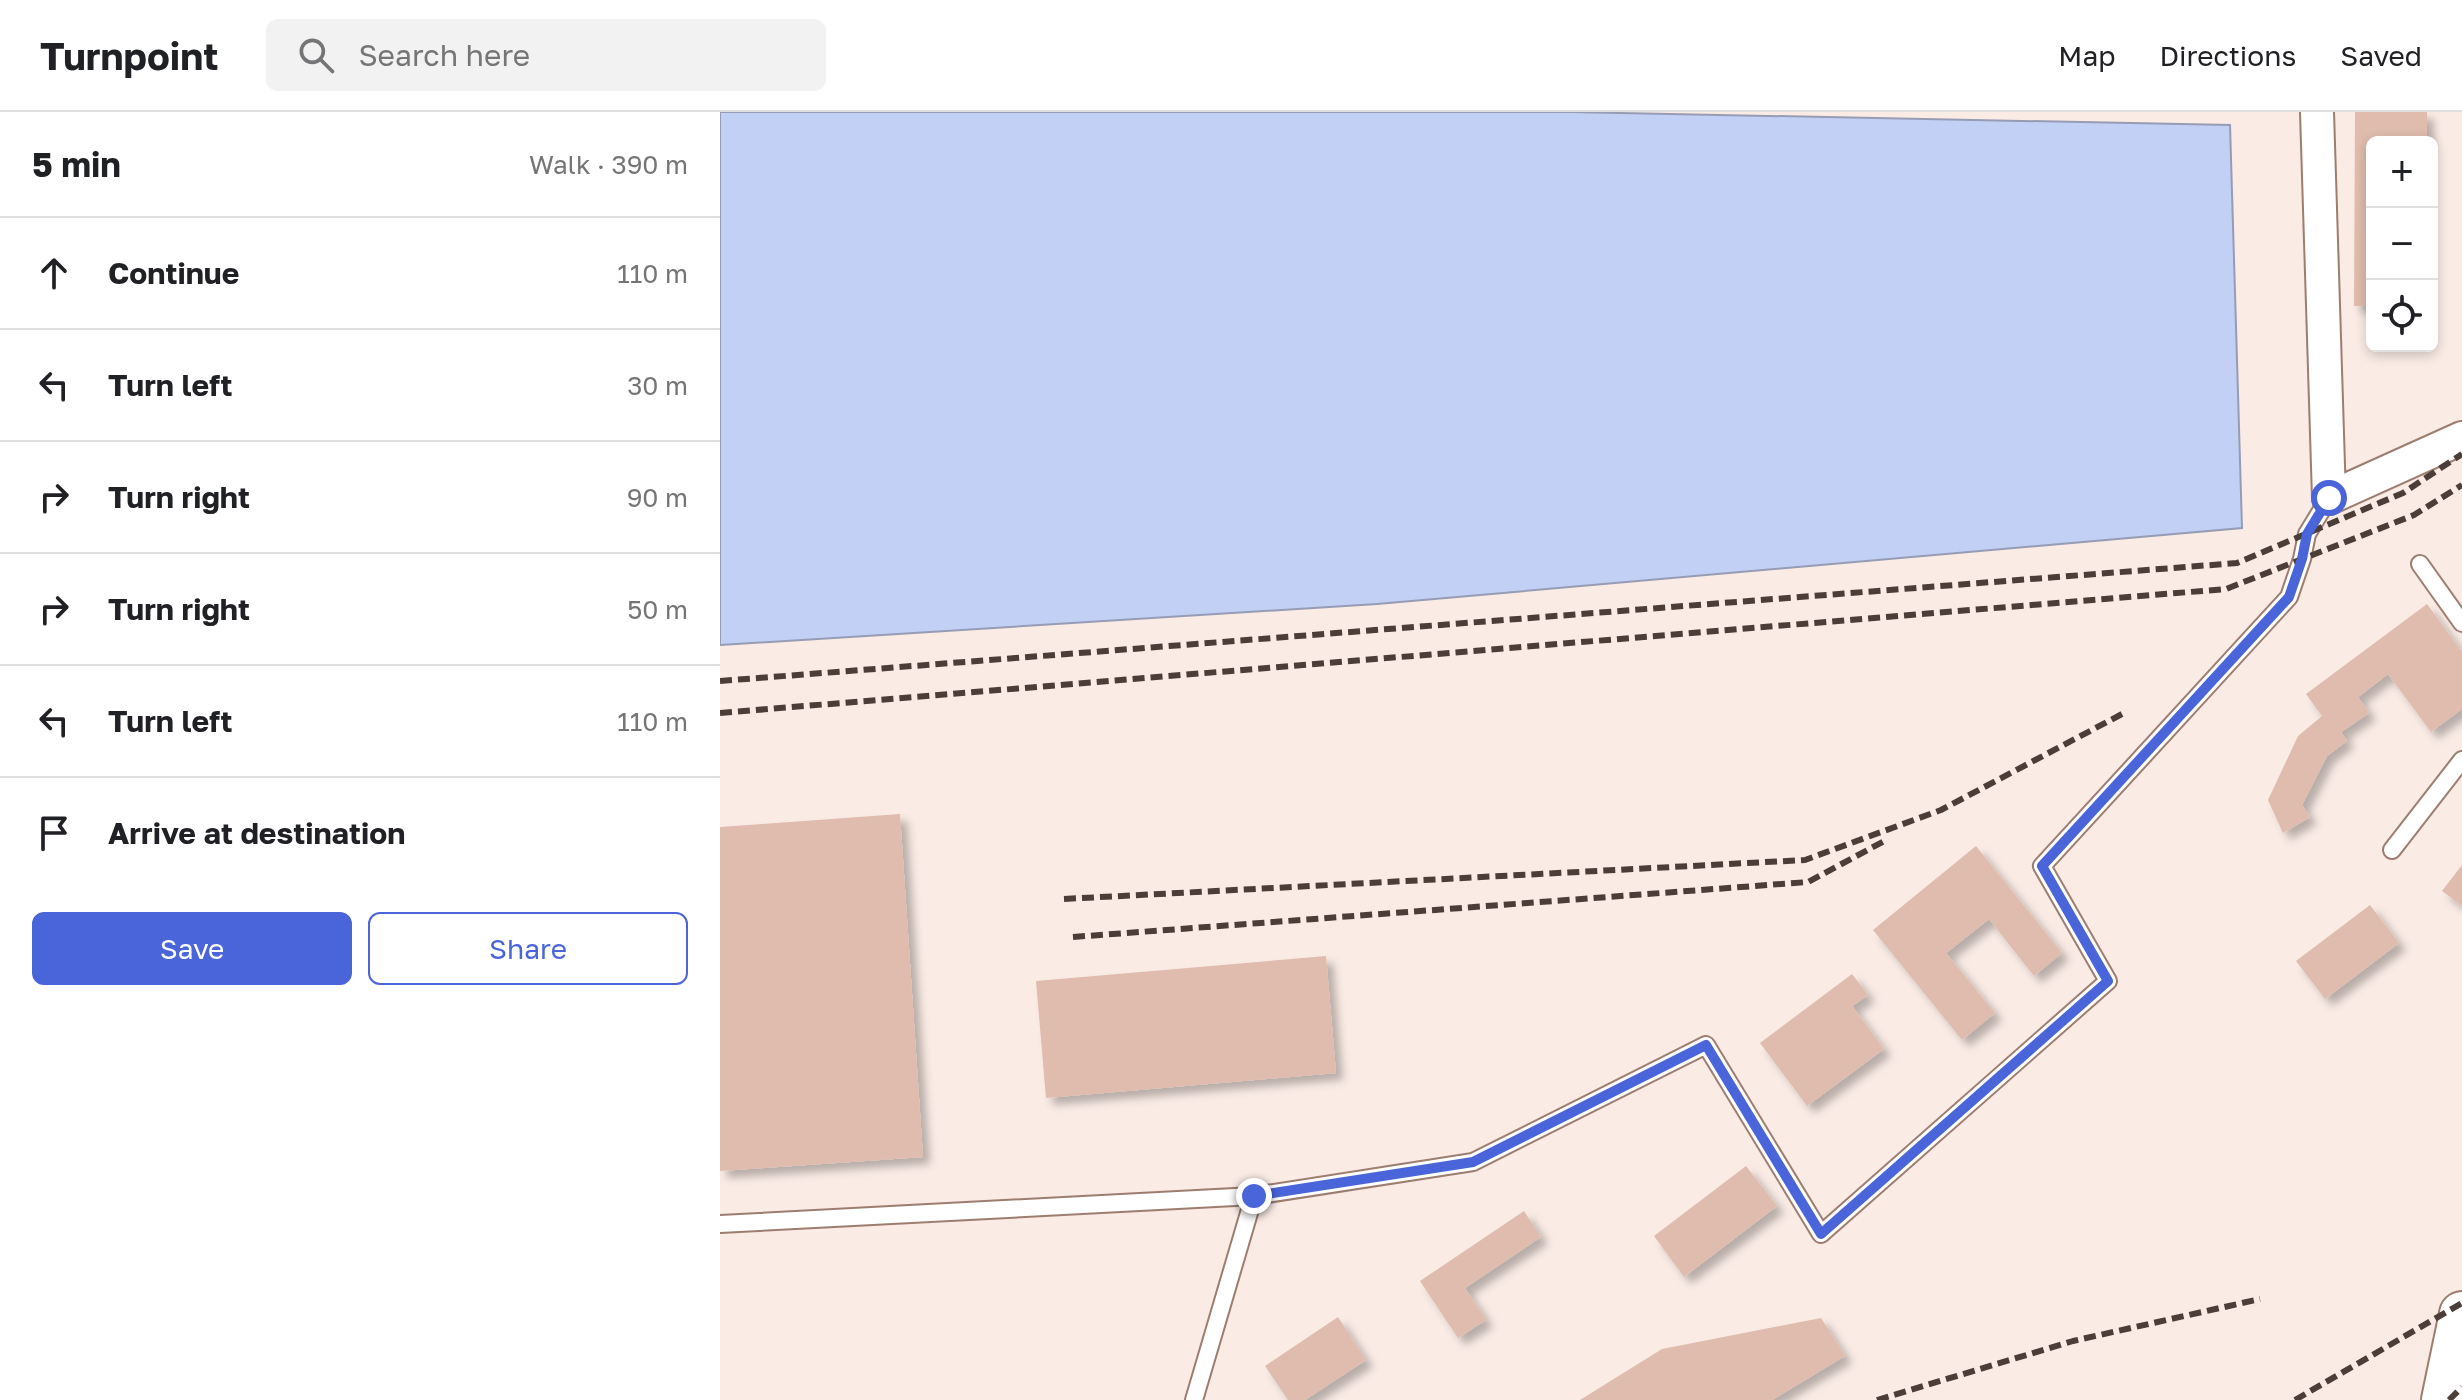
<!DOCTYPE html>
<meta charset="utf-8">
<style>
:root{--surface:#fff;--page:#f2f2f2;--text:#202124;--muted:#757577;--line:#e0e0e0;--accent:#4a65d9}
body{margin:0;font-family:"Golos Text",sans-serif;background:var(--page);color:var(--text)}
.controls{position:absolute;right:24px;top:24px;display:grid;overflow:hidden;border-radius:12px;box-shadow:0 4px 12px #0003}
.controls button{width:72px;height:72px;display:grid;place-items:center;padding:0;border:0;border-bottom:2px solid var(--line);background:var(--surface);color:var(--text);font:40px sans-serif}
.stop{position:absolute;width:24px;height:24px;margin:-18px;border:6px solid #4a65d9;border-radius:50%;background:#fff}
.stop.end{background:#4a65d9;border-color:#fff;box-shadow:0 2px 8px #0008}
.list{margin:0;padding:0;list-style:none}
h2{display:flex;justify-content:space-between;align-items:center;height:104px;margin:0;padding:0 32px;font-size:34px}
h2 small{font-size:26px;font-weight:400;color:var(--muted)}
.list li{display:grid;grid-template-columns:52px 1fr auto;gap:24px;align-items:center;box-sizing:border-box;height:112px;padding:0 32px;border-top:2px solid var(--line)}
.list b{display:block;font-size:30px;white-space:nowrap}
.list em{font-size:26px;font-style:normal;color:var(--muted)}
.actions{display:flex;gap:16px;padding:24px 32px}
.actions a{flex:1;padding:18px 0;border:2px solid var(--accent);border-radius:12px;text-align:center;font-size:28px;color:var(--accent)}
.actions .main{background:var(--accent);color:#fff}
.icon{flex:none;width:44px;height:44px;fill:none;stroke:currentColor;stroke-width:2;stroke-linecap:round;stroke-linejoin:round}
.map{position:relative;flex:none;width:1742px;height:1288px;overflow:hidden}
header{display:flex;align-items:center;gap:48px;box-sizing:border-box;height:112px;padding:0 40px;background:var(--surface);border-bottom:2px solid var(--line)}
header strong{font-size:38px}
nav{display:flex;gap:44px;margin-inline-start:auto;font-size:28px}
.search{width:560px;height:72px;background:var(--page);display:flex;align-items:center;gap:20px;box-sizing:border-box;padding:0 28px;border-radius:12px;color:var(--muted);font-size:30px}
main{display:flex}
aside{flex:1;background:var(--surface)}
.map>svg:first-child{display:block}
.water{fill:#c3d0f5;stroke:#969cb4;stroke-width:2}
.building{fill:#dfbcad;filter:url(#shadow)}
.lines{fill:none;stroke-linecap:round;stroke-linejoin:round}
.lane-casing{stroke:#9d7d6f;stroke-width:20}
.street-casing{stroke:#9d7d6f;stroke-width:36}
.secondary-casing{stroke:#9d7d6f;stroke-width:48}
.lane{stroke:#fff;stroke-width:16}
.street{stroke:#fff;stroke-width:32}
.secondary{stroke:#fff;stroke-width:44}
.rail{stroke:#4b3d38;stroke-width:6;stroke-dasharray:12 6;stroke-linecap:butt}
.route{stroke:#4a65d9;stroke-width:10}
</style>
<header>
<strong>Turnpoint</strong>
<div class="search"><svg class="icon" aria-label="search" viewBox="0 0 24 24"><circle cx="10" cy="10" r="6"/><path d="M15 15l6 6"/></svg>Search here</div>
<nav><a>Map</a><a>Directions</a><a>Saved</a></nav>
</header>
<main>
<aside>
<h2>5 min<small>Walk · 390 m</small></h2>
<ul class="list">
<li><svg class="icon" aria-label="ahead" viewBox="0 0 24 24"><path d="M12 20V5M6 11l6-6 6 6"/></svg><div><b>Continue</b></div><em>110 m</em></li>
<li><svg class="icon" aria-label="left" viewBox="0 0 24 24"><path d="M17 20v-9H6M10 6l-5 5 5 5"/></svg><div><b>Turn left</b></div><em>30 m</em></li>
<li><svg class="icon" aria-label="right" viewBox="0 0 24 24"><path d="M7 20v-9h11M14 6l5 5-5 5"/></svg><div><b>Turn right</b></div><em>90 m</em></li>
<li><svg class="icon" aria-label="right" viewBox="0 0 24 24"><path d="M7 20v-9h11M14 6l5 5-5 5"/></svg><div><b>Turn right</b></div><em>50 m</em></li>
<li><svg class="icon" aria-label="left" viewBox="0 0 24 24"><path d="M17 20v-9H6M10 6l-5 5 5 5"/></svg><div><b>Turn left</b></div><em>110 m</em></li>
<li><svg class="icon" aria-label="arrive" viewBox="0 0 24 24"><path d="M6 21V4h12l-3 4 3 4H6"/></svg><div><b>Arrive at destination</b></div></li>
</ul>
<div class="actions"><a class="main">Save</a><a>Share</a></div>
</aside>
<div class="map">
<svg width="1742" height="1288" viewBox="0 0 1742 1288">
<defs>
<filter id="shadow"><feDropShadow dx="7" dy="7" stdDeviation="4" flood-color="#0004"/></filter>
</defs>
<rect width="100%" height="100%" fill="#faebe5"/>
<path class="water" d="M 0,0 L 850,0 L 1510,13 L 1522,416 L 657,492 L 0,533 Z"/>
<path class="building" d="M 1635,0 L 1707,0 L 1707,30 L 1652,30 L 1652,194 L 1634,194 Z
M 1707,492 L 1742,540 L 1742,597 L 1711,620 L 1668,562 L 1638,585 L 1649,601 L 1621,620 L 1627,629 L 1607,644 L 1582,693 L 1590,705 L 1563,721 L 1548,688 L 1578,624 L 1602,604 L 1586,582 Z
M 180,702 L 203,1045 L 0,1059 L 0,715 Z
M 1256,734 L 1342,841 L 1314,864 L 1269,807 L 1226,841 L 1275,901 L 1242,928 L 1153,818 Z
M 1742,753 L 1742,794 L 1722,779 Z
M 1650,793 L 1679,831 L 1605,887 L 1576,849 Z
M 606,844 L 616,961 L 326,986 L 316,869 Z
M 1132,862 L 1148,883 L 1132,894 L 1164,937 L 1087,994 L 1040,931 Z
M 1026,1054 L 1057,1094 L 964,1165 L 934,1124 Z
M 804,1099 L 821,1125 L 745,1176 L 766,1208 L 738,1226 L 700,1169 Z
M 618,1205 L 646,1248 L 585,1288 L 568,1288 L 545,1254 Z
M 1101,1206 L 1125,1244 L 1052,1288 L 860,1288 L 942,1237 Z"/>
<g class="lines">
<g class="lane-casing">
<path id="lane" d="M 1700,452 L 1742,511
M 1672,738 L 1742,648
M 0,1112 L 534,1084 L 753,1050 L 986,933 L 1101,1122 L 1388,869 L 1322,754 L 1569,485 L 1582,447 L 1587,422 L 1609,386
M 474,1288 L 534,1084"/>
</g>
<g class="street-casing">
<path id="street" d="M 1597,0 L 1609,386 L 1742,326"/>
</g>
<g class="secondary-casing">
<path id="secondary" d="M 1724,1288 L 1742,1202"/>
</g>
<use href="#lane" class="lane"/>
<use href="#street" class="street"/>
<use href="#secondary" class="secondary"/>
<path class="rail" d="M 0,569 L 1517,451 L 1683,381 L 1742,342
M 0,601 L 1506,477 L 1694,403 L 1742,373
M 344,787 L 1085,748 L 1221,698 L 1402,602
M 353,825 L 1088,770 L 1168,727
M 1157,1288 L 1353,1229 L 1540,1187
M 1575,1288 L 1742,1191
M 1729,1288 L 1742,1275"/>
</g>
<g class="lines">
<path class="route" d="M 534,1084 L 753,1050 L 986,933 L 1101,1122 L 1388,869 L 1322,754 L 1569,485 L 1582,447 L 1587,422 L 1609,386"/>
</g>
</svg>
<div class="controls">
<button>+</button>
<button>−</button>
<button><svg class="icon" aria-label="locate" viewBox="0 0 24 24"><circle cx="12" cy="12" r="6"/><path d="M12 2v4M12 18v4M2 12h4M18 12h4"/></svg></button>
</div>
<div class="stop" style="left:1609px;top:386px"></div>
<div class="stop end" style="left:534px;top:1084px"></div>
</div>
</main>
